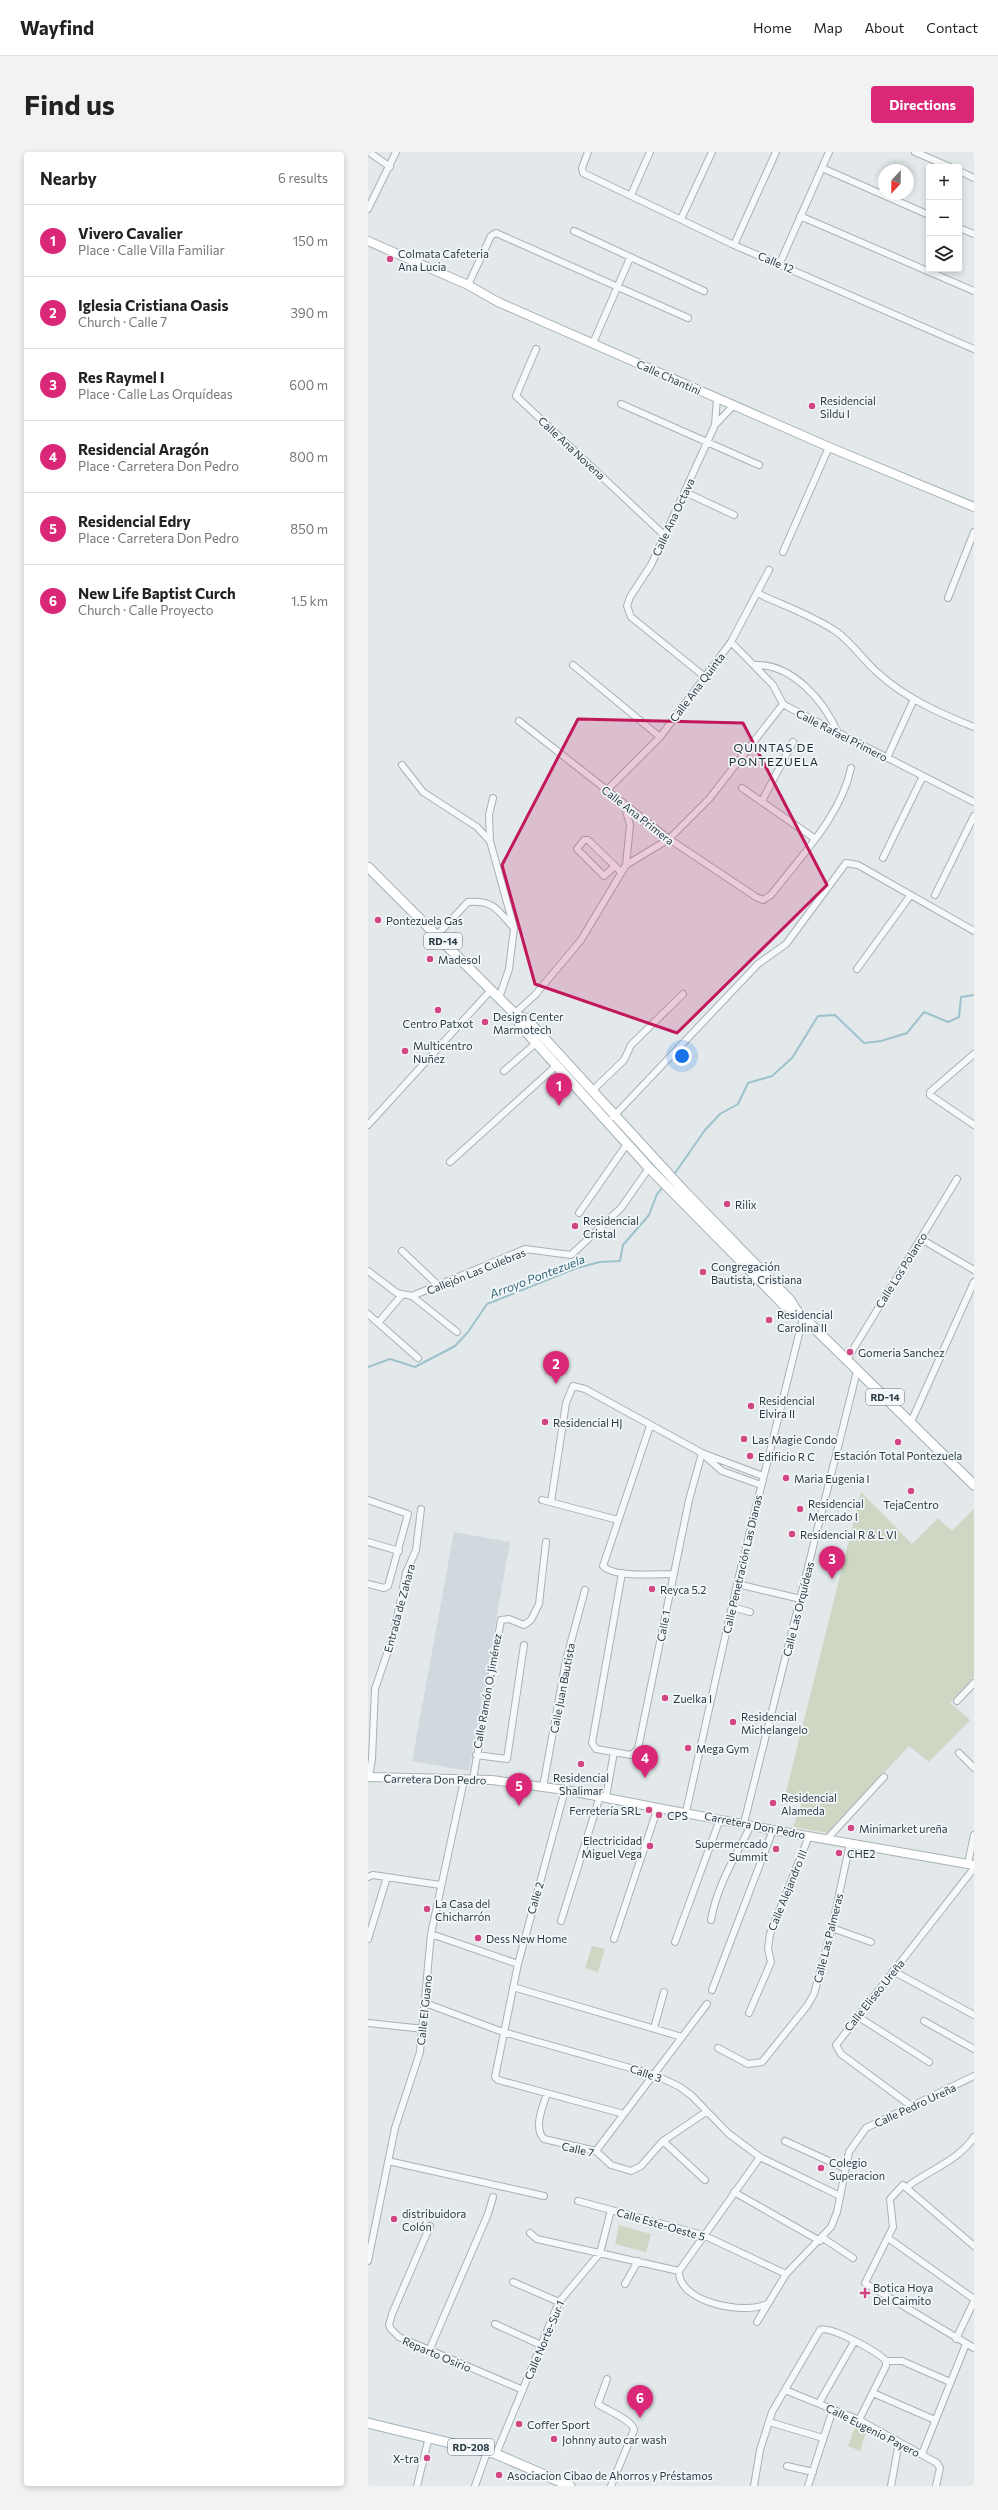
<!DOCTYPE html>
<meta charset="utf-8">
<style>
:root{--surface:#fff;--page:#f2f2f2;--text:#222;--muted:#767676;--line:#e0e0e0;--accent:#db2777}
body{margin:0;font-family:Commissioner,sans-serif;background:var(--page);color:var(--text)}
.controls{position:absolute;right:12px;top:12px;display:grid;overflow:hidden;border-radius:4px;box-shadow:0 2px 6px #0003}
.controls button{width:36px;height:36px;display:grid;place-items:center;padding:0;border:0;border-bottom:1px solid var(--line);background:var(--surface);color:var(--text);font:20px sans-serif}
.compass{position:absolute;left:510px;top:12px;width:36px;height:36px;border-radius:50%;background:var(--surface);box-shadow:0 2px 6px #0003;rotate:202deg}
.you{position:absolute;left:314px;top:904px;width:14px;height:14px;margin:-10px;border:3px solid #fff;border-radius:50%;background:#1a73e8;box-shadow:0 0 0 6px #1a73e833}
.badge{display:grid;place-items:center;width:26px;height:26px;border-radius:50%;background:var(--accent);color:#fff;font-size:13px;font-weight:700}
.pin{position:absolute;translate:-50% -33px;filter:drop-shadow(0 1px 2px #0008)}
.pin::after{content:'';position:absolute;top:21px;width:14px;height:12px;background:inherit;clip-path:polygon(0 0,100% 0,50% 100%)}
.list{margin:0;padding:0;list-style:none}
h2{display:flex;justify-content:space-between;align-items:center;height:52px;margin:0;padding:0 16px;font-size:17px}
h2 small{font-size:13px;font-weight:400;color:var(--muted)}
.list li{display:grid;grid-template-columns:26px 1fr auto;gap:12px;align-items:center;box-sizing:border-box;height:72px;padding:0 16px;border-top:1px solid var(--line)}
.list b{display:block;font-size:15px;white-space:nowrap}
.list p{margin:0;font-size:13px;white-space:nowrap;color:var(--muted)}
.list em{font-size:13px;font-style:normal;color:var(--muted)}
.icon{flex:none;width:22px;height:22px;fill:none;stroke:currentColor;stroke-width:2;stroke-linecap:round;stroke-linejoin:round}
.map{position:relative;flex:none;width:606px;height:2334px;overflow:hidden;border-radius:4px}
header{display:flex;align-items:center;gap:24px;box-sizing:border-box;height:56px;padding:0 20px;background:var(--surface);border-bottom:1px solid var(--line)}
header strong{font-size:19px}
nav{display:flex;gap:22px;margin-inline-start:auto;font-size:14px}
.intro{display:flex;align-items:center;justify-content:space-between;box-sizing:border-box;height:96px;padding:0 24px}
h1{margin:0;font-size:28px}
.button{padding:10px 18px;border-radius:4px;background:var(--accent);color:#fff;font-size:14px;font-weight:700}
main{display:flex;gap:24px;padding:0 24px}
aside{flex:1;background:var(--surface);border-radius:4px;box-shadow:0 2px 6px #0003}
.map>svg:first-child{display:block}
.built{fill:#d1d9de}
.green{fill:#ced6c4}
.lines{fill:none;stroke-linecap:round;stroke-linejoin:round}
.stream{stroke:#9dc2cc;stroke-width:2}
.street-casing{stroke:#a8b1b6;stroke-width:8}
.secondary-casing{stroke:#a8b1b6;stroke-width:10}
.primary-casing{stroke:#a2b1b8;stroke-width:11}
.street{stroke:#f6f8f9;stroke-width:6}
.secondary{stroke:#fff;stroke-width:8}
.primary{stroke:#fff;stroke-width:9}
.marked{fill:#c2185b;fill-opacity:0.2;stroke:#c2185b;stroke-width:3;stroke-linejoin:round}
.poi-dot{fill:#d24684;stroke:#f3f7f9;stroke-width:1.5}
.labels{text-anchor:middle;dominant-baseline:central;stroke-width:3.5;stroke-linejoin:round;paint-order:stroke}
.shield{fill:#f3f7f9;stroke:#66737a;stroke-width:1}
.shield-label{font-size:10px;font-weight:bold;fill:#2a3b44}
.poi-label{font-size:11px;fill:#2a3b44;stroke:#f3f7f9;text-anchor:start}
.street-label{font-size:11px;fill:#2a3b44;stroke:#f3f7f9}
.neighbourhood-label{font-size:12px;letter-spacing:1px;fill:#1c2c35;stroke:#f3f7f9}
.water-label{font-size:12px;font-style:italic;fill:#33677a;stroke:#f3f7f9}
</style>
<header>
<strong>Wayfind</strong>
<nav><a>Home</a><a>Map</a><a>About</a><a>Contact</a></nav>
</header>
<div class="intro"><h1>Find us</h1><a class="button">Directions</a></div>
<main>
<aside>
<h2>Nearby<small>6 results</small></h2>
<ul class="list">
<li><span class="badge">1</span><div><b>Vivero Cavalier</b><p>Place · Calle Villa Familiar</p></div><em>150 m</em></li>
<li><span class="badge">2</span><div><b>Iglesia Cristiana Oasis</b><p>Church · Calle 7</p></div><em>390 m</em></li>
<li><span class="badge">3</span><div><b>Res Raymel I</b><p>Place · Calle Las Orquídeas</p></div><em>600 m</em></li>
<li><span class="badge">4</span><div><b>Residencial Aragón</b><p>Place · Carretera Don Pedro</p></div><em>800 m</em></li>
<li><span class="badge">5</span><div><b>Residencial Edry</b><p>Place · Carretera Don Pedro</p></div><em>850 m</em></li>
<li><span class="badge">6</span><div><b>New Life Baptist Curch</b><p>Church · Calle Proyecto</p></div><em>1.5 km</em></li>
</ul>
</aside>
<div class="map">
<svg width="606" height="2334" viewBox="0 0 606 2334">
<rect width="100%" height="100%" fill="#e3e9eb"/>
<path class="built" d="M 86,1380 L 142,1390 L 101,1619 L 44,1609 Z"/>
<path class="green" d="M 493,1340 L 544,1392 L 570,1366 L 584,1379 L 606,1357 L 606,1525 L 582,1551 L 602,1568 L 561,1610 L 541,1594 L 460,1681 L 425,1675 L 435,1646 L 418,1640 Z
M 224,1794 L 237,1797 L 230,1820 L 217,1816 Z
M 251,2073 L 283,2082 L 278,2100 L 247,2092 Z
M 488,2272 L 499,2278 L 492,2299 L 480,2294 Z"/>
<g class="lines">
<path class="stream" d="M 305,1024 L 337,978 L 352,962 L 370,952 L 380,931 L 404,924 L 424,906 L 450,864 L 467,863 L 496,891 L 513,889 L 539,881 L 556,860 L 580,870 L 591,865 L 593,845 L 606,843
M 0,1215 L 22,1207 L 47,1215 L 87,1194 L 100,1180 L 119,1152 L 209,1116 L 232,1110 L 252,1109 L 255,1093 L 281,1063 L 289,1042 L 295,1035"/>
<g class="street-casing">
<path id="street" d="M 1,0 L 22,15
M 220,0 L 214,16 L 215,21 L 366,93 L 606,197
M 547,0 L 582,15
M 454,16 L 561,63
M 591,19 L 606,26
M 263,43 L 282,0
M 0,57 L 28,0
M 432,64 L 606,139
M 313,67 L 344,0
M 591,76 L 606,82
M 206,79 L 336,139
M 366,93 L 408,0
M 412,111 L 461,0
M 100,133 L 123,84 L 128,81 L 320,166
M 225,191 L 262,106
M 168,197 L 148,244 L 296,383
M 253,252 L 391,313
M 347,273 L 349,246
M 317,340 L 366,363
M 415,400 L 461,295
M 389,441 C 416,454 444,463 469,480 C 484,491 496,509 510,521 C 537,546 573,562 606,575
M 580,446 L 606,380
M 363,490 L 405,533 L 415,552 L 420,555 L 606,650
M 205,513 L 292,585
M 386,513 C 424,511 456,549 470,581
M 337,525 L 263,465 L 259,454 L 262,445 L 283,413 L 347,273 L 365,254
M 151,569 L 301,687 L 388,745 L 395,748 L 403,743 C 432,705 473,664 483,616
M 519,606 L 546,547
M 34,613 L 55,640 L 109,675 L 122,689 L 146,776 L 141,817 L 131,846
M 374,636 L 446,686
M 239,638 L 292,585 L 337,525 L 363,490 L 401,418
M 394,649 L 425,590
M 256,652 L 262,673 L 258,713
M 122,689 L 121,663 L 125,646
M 515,706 L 555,624
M 247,714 L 236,724 L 209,697 L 216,688 L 220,688 L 253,720
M 567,743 L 606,664
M 69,783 L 100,750 C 125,748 129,757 145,775
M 489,817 L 542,744
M 146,862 L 167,843 L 213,788 L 258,713 L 301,687 L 341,647 L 415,552
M 606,902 L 562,940 L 562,943 L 606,973
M 136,919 L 168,891
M 225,938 L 256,908 L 263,893 L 315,842
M 245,965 L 390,812 L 418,792 L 478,711 L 490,713 L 606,779
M 0,973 L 123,838
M 82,1010 L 188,914
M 211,1061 L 259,992
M 553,1087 L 606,1118
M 34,1099 L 71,1134
M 0,1119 L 29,1141 L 44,1144 L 157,1097 L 203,1103 L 253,1056 L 281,1016
M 44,1144 L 89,1180
M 0,1162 L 50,1206
M 10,1171 L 33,1144
M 478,1209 L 589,1027
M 543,1270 L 606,1130
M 282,1274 L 235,1414 C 247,1426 288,1422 306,1422
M 338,1305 L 354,1319 L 393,1333
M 0,1348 L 40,1362 L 20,1434 L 16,1436 L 0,1432
M 174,1348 L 250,1368
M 183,1350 L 198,1251 L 205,1234 L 217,1237 L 334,1301 L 395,1324
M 0,1390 L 31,1399
M 254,1421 L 224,1591 L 228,1597 L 263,1603 L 270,1597 L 321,1348 L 334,1301
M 369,1432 L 433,1447
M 364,1455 L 382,1460
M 589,1549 L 606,1531
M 591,1601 L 606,1616
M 108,1603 L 139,1607 L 156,1493
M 1,1625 L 4,1607 L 7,1537 L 26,1481 L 38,1421 L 48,1398 L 53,1357
M 105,1627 L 133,1468 L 141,1467 L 156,1473 L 163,1468 L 171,1452 L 178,1390
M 175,1635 L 198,1508 L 217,1438
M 197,1638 L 150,1812 L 127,1925 L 130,1928 L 256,1962
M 238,1645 L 246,1600
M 318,1660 L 369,1432 L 435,1166
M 376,1671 L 489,1219
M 459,1687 L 516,1625
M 600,1711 L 606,1683
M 0,1725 L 5,1723 L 72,1733
M 343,1768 C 349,1733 368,1704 383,1673
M 193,1769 L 232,1644
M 464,1776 L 503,1790
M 63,1782 L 150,1812
M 0,1787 L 19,1725
M 246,1787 L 290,1655
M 307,1790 L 352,1667
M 525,1819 L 606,1863
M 145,1835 L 314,1885
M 344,1838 L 405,1678
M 57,1851 L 135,1880 L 287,1923 L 312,1935 L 324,1944 L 361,1982 L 392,2005 L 472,2044
M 381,1861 L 403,1810 L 400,1797 L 402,1782 L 441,1684
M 489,1864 L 561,1910
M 556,1869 L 606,1897
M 0,1871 L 56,1877
M 286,1876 L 296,1840
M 350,1896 L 380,1912 L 394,1910 L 439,1854 L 446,1842 L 464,1776 L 482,1691
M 179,1941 C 175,1954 165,1976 176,1987 L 228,1999 L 243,2013 L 263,2019 L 273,2014 L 295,1989 L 338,1960
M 542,1953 L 473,1902 L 468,1893 L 606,1716
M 295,1989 L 337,2028
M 417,1989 L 476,2016
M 228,1999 L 339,1852
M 20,2009 L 176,2044
M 539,2035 C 561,2018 590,2009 606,1985
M 366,2040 L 452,2089
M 210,2049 L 335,2083 L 418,2122
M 62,2074 L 24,2162 L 21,2173 L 23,2177 L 31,2185 L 155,2238
M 162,2081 L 169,2087 L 311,2119
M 455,2086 L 485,2106
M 520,2086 L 606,2147
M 606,2094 L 535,2033 L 522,2047 L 525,2075 L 497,2131 L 606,2196
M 0,2109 L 27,1976 L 52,1900 L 63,1782 L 96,1628
M 311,2119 L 392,2005
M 311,2119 C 310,2151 377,2163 399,2152
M 145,2130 L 191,2150
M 257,2132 L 270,2109
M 389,2170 L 418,2122 L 463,2075 L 469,2060 L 481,2000 L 498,1976 L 606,1924
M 127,2172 L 173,2193
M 588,2187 L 606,2149
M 61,2199 L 120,2062 L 125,2045
M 518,2209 L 534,2209 L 582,2230
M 239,2227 L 230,2252 C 238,2258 265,2268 266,2278 L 243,2334
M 417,2238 L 491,2268 L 569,2311 L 572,2316 L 568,2334
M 505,2241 L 567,2268
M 451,2251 L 486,2190
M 491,2268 L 518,2214 L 518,2209
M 401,2270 L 455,2286
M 128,2302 L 191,2150 L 232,2101 L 243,2058
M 554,2302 L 598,2192
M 419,2314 L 445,2320
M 49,2334 L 61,2285
M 107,2334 L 119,2300
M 386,2334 L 392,2298 L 404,2260 L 452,2178 C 462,2173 510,2200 518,2209
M 440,2334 L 465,2257
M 523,2334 L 531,2290"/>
</g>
<g class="secondary-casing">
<path id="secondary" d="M 0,89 L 100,133 L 130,150 L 461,295 L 606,355
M 0,1625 L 124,1628 L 197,1638 L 405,1678 L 606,1713"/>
</g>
<g class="primary-casing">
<path id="primary" d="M 0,715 L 149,864 L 152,873 L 281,1016 L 416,1153 L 428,1158
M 149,864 L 157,866 L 178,888 L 317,1040 L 422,1148 L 428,1158 L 606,1333
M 0,2271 L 128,2302 L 202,2334"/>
</g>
<use href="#street" class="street"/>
<use href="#secondary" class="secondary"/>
<use href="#primary" class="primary"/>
</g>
<path class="marked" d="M 210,567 L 375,571 L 459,733 L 309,881 L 167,832 L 134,713 Z"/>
<g class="poi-dot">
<circle cx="22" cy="107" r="4"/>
<circle cx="444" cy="254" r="4"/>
<circle cx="10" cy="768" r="4"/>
<circle cx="62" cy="807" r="4"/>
<circle cx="70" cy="858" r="4"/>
<circle cx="117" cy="870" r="4"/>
<circle cx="37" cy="899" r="4"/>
<circle cx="359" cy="1052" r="4"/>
<circle cx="207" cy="1074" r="4"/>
<circle cx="335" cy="1120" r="4"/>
<circle cx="401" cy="1168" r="4"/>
<circle cx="482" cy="1200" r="4"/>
<circle cx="383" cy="1254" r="4"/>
<circle cx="177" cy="1270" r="4"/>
<circle cx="376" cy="1287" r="4"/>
<circle cx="530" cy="1290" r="4"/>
<circle cx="382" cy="1304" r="4"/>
<circle cx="418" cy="1326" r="4"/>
<circle cx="543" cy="1339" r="4"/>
<circle cx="432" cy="1357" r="4"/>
<circle cx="424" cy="1382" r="4"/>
<circle cx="284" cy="1437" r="4"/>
<circle cx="297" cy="1546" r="4"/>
<circle cx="365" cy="1570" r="4"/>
<circle cx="320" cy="1596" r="4"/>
<circle cx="213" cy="1612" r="4"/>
<circle cx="405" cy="1651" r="4"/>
<circle cx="281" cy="1658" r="4"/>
<circle cx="291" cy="1663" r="4"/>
<circle cx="483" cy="1676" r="4"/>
<circle cx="282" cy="1694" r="4"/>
<circle cx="408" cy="1697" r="4"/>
<circle cx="471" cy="1701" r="4"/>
<circle cx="59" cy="1757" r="4"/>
<circle cx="110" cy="1786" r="4"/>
<circle cx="453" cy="2016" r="4"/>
<circle cx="26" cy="2067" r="4"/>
<path d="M495 2135h4v4h4v4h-4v4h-4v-4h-4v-4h4z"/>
<circle cx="151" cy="2272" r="4"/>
<circle cx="186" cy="2287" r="4"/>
<circle cx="59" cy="2306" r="4"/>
<circle cx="131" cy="2323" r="4"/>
</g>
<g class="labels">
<g class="shield">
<rect x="56" y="781" width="38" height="16" rx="3"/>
<rect x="498" y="1237" width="38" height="16" rx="3"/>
<rect x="80" y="2287" width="46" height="16" rx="3"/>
</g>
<g class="shield-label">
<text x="75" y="789">RD-14</text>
<text x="517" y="1245">RD-14</text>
<text x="103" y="2295">RD-208</text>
</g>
<g class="poi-label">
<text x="30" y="101">Colmata Cafeteria<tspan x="30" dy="13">Ana Lucia</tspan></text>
<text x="452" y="248">Residencial<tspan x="452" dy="13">Sildu I</tspan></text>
<text x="18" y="768">Pontezuela Gas</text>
<text x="70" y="807">Madesol</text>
<text x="125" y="864">Design Center<tspan x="125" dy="13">Marmotech</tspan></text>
<text x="70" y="871" text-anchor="middle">Centro Patxot</text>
<text x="45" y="893">Multicentro<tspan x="45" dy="13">Nuñez</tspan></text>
<text x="367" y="1052">Rilix</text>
<text x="215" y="1068">Residencial<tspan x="215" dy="13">Cristal</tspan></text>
<text x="343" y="1114">Congregación<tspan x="343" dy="13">Bautista, Cristiana</tspan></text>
<text x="409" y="1162">Residencial<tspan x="409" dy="13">Carolina II</tspan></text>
<text x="490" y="1200">Gomeria Sanchez</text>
<text x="391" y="1248">Residencial<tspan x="391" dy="13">Elvira II</tspan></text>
<text x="185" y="1270">Residencial HJ</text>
<text x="384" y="1287">Las Magie Condo</text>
<text x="530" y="1303" text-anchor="middle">Estación Total Pontezuela</text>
<text x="390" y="1304">Edificio R C</text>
<text x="426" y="1326">Maria Eugenia I</text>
<text x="440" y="1351">Residencial<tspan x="440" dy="13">Mercado I</tspan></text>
<text x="543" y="1352" text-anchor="middle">TejaCentro</text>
<text x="432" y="1382">Residencial R &amp; L VI</text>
<text x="292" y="1437">Reyca 5.2</text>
<text x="305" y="1546">Zuelka I</text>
<text x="373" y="1564">Residencial<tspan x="373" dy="13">Michelangelo</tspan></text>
<text x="328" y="1596">Mega Gym</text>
<text x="213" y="1625" text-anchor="middle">Residencial<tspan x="213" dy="13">Shalimar</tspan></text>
<text x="413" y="1645">Residencial<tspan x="413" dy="13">Alameda</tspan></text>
<text x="273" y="1658" text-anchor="end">Ferretería SRL</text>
<text x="299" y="1663">CPS</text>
<text x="491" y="1676">Minimarket ureña</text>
<text x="274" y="1688" text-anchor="end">Electricidad<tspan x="274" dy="13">Miguel Vega</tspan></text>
<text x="400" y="1691" text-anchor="end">Supermercado<tspan x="400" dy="13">Summit</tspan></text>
<text x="479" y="1701">CHE2</text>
<text x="67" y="1751">La Casa del<tspan x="67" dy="13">Chicharrón</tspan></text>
<text x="118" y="1786">Dess New Home</text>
<text x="461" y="2010">Colegio<tspan x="461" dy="13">Superacion</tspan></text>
<text x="34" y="2061">distribuidora<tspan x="34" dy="13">Colón</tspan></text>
<text x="505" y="2135">Botica Hoya<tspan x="505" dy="13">Del Caimito</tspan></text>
<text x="159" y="2272">Coffer Sport</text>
<text x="194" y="2287">Johnny auto car wash</text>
<text x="51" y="2306" text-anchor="end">X-tra</text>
<text x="139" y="2323">Asociacion Cibao de Ahorros y Préstamos</text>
</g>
<g class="street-label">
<text transform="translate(408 110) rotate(23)">Calle 12</text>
<text transform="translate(301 225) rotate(24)">Calle Chantini</text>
<text transform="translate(204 296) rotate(43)">Calle Ana Novena</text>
<text transform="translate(305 365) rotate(-65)">Calle Ana Octava</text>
<text transform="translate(329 535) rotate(-53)">Calle Ana Quinta</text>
<text transform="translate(474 583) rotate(27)">Calle Rafael Primero</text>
<text transform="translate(270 663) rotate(38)">Calle Ana Primera</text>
<text transform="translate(533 1118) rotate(-58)">Calle Los Polanco</text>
<text transform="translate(108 1119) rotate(-22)">Callejón Las Culebras</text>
<text transform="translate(374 1412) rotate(-77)">Calle Penetración Las Dianas</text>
<text transform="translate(31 1456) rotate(-75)">Entrada de Zahara</text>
<text transform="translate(430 1457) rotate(-76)">Calle Las Orquídeas</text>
<text transform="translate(295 1474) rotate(-79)">Calle 1</text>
<text transform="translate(194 1536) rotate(-79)">Calle Juan Bautista</text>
<text transform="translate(119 1539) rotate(-80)">Calle Ramón O. Jiménez</text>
<text transform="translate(67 1627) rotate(1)">Carretera Don Pedro</text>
<text transform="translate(387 1673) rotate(11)">Carretera Don Pedro</text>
<text transform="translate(419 1738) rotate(-68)">Calle Alejandro III</text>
<text transform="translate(167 1746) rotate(-74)">Calle 2</text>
<text transform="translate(460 1786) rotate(-76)">Calle Las Palmeras</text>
<text transform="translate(506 1843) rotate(-51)">Calle Eliseo Ureña</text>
<text transform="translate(56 1858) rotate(-84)">Calle El Guano</text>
<text transform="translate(278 1921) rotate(19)">Calle 3</text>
<text transform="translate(547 1953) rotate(-25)">Calle Pedro Ureña</text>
<text transform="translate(210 1997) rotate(13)">Calle 7</text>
<text transform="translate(293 2072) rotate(16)">Calle Este-Oeste 5</text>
<text transform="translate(176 2188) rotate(-67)">Calle Norte-Sur 1</text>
<text transform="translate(69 2202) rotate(23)">Reparto Osirio</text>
<text transform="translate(505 2278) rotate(27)">Calle Eugenio Payero</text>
</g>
<g class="neighbourhood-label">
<text x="406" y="595">QUINTAS DE<tspan x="406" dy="14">PONTEZUELA</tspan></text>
</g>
<g class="water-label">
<text transform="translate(169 1124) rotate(-21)">Arroyo Pontezuela</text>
</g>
</g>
</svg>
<div class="controls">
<button>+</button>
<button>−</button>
<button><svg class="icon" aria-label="layers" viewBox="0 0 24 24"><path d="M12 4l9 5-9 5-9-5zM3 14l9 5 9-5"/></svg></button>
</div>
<svg class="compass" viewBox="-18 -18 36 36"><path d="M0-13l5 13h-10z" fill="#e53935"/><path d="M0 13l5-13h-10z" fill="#767676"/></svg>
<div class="you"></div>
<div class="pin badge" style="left:191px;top:954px">1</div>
<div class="pin badge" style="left:188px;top:1232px">2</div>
<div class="pin badge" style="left:464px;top:1427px">3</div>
<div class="pin badge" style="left:277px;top:1626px">4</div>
<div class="pin badge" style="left:151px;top:1654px">5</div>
<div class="pin badge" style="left:272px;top:2266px">6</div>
</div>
</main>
